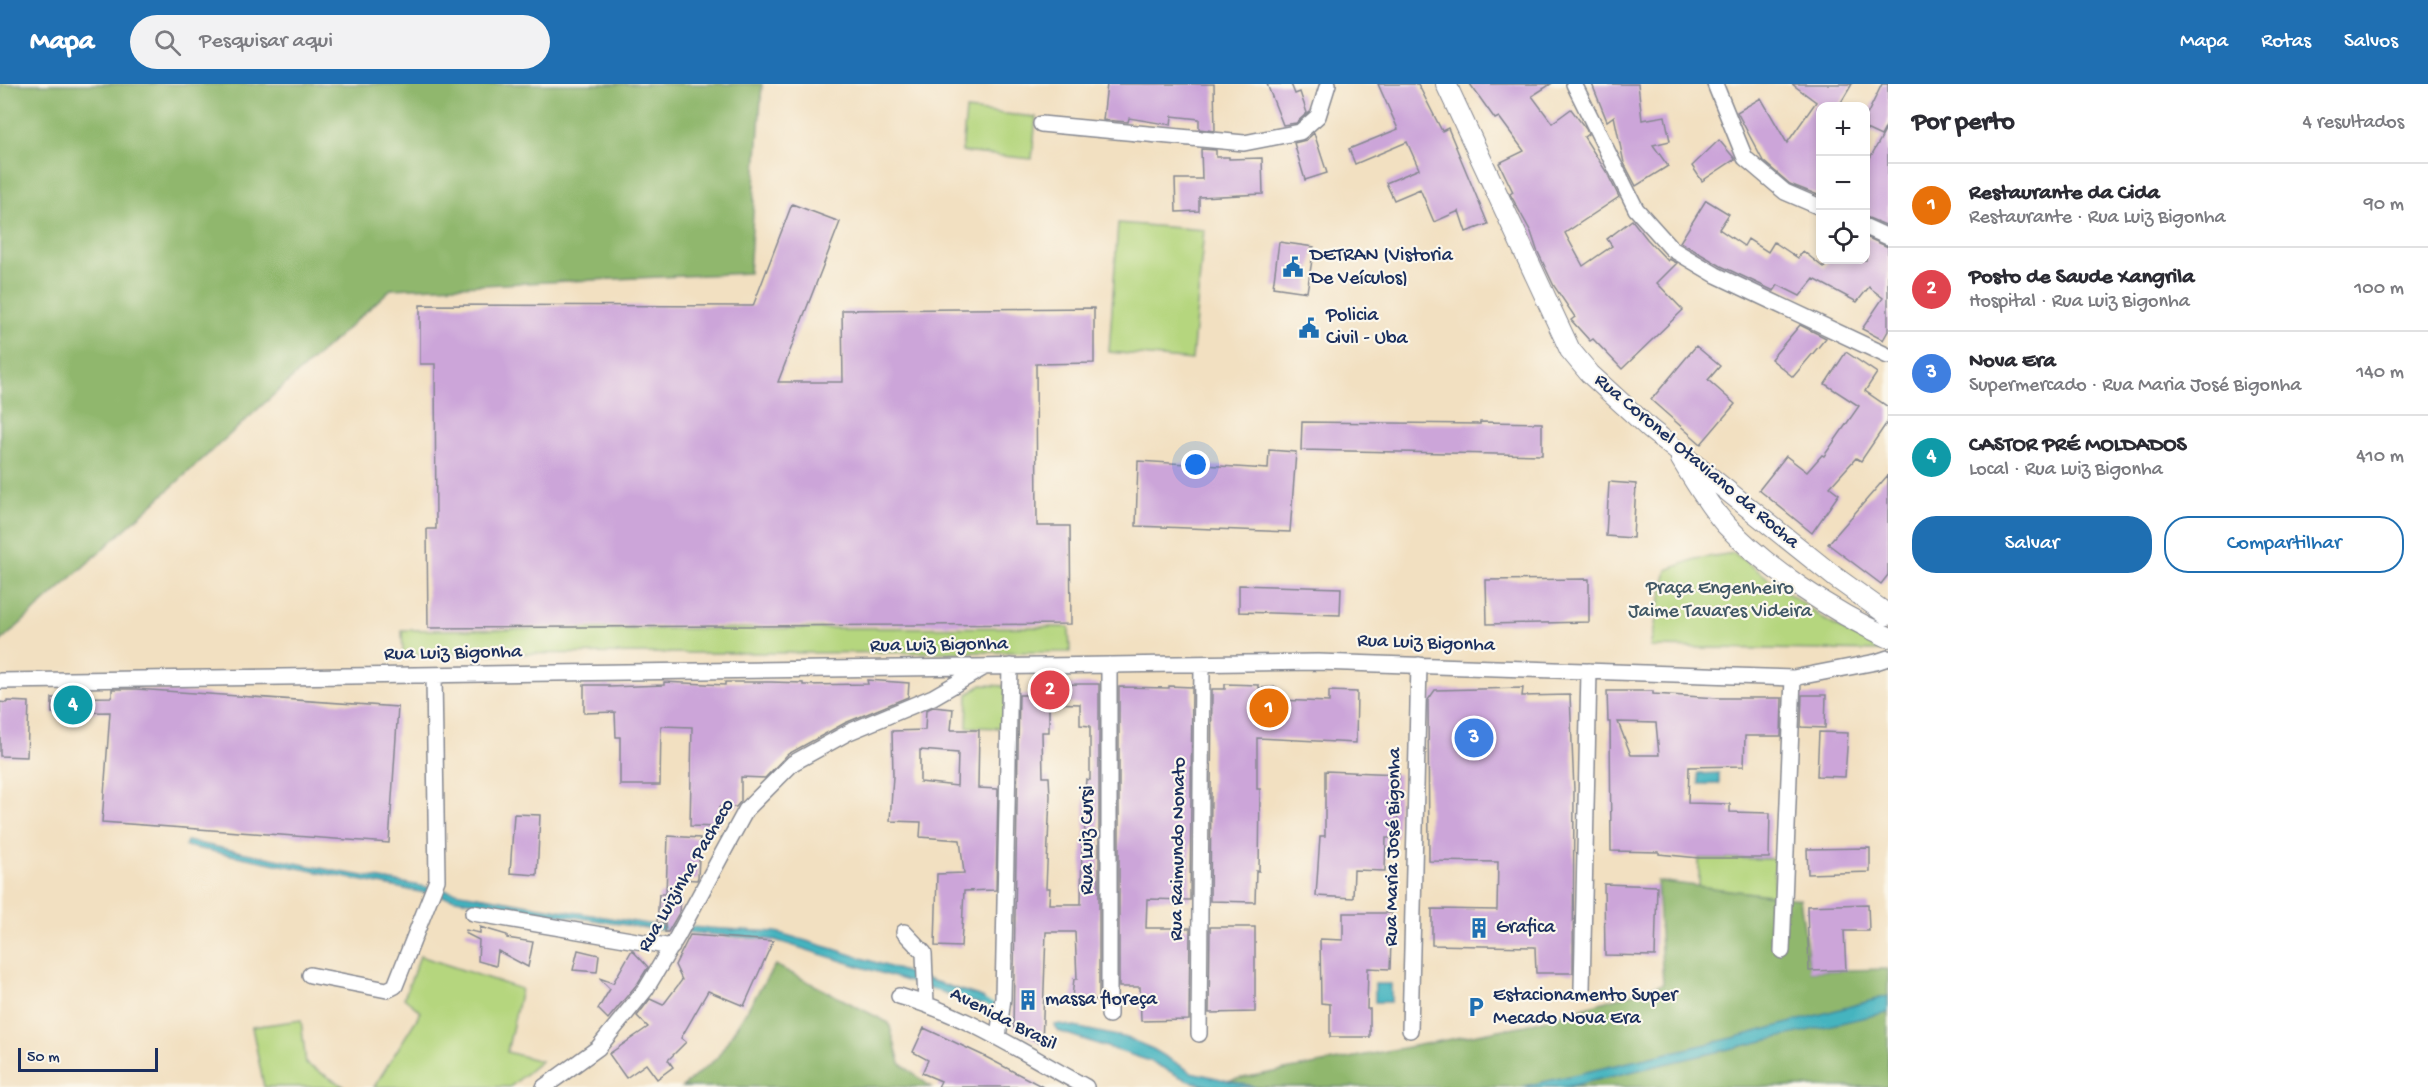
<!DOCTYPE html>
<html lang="pt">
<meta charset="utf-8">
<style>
:root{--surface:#fff;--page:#f2f2f3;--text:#2b2b33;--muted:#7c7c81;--line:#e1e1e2;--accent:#1f6fb2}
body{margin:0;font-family:"Gochi Hand",sans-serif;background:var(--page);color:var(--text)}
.controls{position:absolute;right:18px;top:18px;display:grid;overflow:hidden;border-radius:12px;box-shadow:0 3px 9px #0003}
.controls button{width:54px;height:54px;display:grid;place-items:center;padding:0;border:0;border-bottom:2px solid var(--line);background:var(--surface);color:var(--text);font:30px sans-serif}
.scale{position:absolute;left:18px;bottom:15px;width:140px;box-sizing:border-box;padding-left:6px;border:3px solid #1b2f5e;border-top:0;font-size:16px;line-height:21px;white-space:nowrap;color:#1b2f5e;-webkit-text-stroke:4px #fbf7ec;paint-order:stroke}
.you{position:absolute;left:1196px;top:381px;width:21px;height:21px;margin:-15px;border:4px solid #fff;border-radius:50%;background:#1a73e8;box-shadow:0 0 0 9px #1a73e833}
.badge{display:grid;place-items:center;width:39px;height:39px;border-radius:50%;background:var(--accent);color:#fff;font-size:20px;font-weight:700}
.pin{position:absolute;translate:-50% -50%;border:3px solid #fff;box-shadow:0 2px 6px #0006}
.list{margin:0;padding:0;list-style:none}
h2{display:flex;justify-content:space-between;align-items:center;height:78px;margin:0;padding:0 24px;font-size:26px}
h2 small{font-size:20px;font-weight:400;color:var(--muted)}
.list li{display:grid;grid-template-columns:39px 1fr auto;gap:18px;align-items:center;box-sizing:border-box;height:84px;padding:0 24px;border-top:2px solid var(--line)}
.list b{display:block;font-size:22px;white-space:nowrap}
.list p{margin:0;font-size:20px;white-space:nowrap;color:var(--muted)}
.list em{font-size:20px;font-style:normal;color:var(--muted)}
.actions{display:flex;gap:12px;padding:18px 24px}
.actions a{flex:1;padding:14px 0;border:2px solid var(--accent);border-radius:24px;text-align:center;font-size:21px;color:var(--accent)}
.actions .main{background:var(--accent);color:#fff}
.icon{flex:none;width:33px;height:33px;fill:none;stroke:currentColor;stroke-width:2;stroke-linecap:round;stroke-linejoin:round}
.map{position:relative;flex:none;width:1888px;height:1003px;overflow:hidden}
header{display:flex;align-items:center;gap:36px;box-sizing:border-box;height:84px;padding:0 30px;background:var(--accent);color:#fff}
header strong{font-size:28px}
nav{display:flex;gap:33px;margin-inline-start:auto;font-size:21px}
.search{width:420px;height:54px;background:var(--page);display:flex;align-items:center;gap:15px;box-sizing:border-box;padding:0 21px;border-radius:33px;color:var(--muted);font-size:22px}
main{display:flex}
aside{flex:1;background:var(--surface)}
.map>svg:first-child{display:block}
.green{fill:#b5d67e;stroke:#68826e;stroke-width:1.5}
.forest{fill:#90b76d;stroke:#567366;stroke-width:1.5}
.water{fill:#45b4bf;stroke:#30728e;stroke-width:1.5}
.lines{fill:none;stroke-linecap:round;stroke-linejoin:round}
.stream{stroke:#45b4bf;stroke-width:5}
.building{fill:#cca5d9;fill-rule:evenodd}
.minor-casing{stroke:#868890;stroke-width:18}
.tertiary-casing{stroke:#868890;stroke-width:22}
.minor{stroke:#fff;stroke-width:15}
.tertiary{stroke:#fff;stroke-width:20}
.labels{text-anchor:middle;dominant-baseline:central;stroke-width:4.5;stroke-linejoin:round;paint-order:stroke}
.poi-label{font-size:20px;fill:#1b2f5e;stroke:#fbf7ec;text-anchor:start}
.street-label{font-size:20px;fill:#1b2f5e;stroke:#fbf7ec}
.park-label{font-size:20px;fill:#425966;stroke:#fbf7ec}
</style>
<header>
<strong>Mapa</strong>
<div class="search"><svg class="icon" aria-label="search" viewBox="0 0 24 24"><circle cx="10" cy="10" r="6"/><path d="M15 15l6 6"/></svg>Pesquisar aqui</div>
<nav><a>Mapa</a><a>Rotas</a><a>Salvos</a></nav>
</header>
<main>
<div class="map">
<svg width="1888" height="1003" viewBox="0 0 1888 1003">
<rect width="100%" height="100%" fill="#fbf7ec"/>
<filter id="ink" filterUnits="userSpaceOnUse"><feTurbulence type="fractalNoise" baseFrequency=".0167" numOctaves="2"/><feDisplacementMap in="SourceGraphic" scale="12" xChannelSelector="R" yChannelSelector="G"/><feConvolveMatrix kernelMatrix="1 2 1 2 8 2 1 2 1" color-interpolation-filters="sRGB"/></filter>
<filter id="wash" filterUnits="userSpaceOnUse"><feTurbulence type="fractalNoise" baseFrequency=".008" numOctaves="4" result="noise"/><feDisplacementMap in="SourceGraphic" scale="24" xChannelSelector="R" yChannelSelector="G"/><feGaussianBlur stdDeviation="1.35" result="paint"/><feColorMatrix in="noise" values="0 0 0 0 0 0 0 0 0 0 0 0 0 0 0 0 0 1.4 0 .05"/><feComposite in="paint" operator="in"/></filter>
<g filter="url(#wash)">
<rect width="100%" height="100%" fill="#f2e0c1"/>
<path class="green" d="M 966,26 L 1036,33 L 1032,75 L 962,68 Z
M 1118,139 L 1204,146 L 1192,276 L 1109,268 Z
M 1734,469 L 1825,536 L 1881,567 L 1650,563 L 1667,486 L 1695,475 Z
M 1069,543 L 1070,568 L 403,570 L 402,546 Z
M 982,601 L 1006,602 L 1004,644 L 967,643 L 968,610 Z
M 1699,774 L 1775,775 L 1774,816 L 1699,815 Z
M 420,872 L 521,905 L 507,968 L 541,977 L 510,1003 L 374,1003 L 421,928 L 404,914 Z
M 301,936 L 306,980 L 345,1003 L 264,1003 L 252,943 Z"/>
<path class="forest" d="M 0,0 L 762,0 L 749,189 L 391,205 L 0,558 Z
M 1657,797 L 1800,815 L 1810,887 L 1888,885 L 1888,1003 L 1194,1003 L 1526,941 L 1663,900 Z
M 775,881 L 889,939 L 900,979 L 931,1003 L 682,1003 L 717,974 Z"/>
<path class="water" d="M 1719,689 L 1719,700 L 1699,700 L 1698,690 Z
M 187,757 L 335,787 L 535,822 L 654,841 L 776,848 L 834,865 L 982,913 L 988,920 L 980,920 L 775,856 L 653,845 L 461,816 L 185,762 Z
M 1375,900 L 1391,900 L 1391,918 L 1375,918 Z
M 1888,912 L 1888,928 L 1566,1003 L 1521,1003 L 1733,954 Z
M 1060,940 L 1127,954 L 1153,965 L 1191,988 L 1256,1003 L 1214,1003 L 1188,997 L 1150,977 L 1058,947 L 1054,941 Z"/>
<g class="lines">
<path class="stream" d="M 983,918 L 994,922"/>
</g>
<g id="blocks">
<path class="building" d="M 1107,0 L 1214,0 L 1215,47 L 1199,45 L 1199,35 L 1172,32 L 1171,41 L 1129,34 L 1128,38 L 1103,36 Z
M 1267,0 L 1291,0 L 1295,10 L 1300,8 L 1307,29 L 1296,39 L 1283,41 Z
M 1378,0 L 1418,0 L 1442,47 L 1448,44 L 1488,140 L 1466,148 L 1459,127 L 1434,138 L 1420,105 L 1394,116 L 1386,99 L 1419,85 L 1407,58 L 1355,80 L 1349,65 L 1398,45 Z
M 1470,0 L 1551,0 L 1532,12 L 1552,39 L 1571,25 L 1586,45 L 1588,50 L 1584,53 L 1607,89 L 1619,113 L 1565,149 L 1583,182 L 1612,162 L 1607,155 L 1632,136 L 1647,155 L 1668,177 L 1669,175 L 1677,179 L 1657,199 L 1683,226 L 1622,285 L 1593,255 L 1590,257 L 1571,236 L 1575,233 L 1554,202 L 1537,166 L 1531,148 L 1510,110 L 1513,108 L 1499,79 L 1524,67 L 1499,33 L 1495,35 Z
M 1592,0 L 1638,0 L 1642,36 L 1665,32 L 1670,57 L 1653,61 L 1668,82 L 1636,102 L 1624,79 L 1614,32 L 1607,37 Z
M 1792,0 L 1852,0 L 1839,22 L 1821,22 L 1821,107 L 1818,111 L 1790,100 L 1763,77 L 1737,28 L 1761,14 L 1787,59 L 1816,18 Z
M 1882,0 L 1888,0 L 1888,38 L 1881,52 L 1866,45 L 1866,33 Z
M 1888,42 L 1888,142 L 1866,133 L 1866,81 Z
M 1314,49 L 1327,89 L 1305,96 L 1294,59 L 1306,56 Z
M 1719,56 L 1735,75 L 1702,97 L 1692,82 Z
M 1201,65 L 1216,66 L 1216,73 L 1229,73 L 1229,75 L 1262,74 L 1263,110 L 1199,113 L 1199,127 L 1176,128 L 1175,95 L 1202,95 Z
M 1706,116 L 1729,130 L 1719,145 L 1744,162 L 1748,155 L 1768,168 L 1774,158 L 1798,174 L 1803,167 L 1824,184 L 1829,176 L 1866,176 L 1866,153 L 1888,163 L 1888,247 L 1883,256 L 1862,245 L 1883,214 L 1869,203 L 1857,218 L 1814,195 L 1800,212 L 1778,201 L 1774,207 L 1721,182 L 1680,158 Z
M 792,120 L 840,138 L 778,298 L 843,298 L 842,226 L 1094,224 L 1094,279 L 1036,280 L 1037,442 L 1070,442 L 1071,540 L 428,544 L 427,445 L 436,445 L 435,280 L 420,280 L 420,221 L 753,222 Z
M 1279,158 L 1314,163 L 1307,208 L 1273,203 Z
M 1800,241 L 1826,254 L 1793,293 L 1771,275 Z
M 1696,262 L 1720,282 L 1708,296 L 1735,320 L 1701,360 L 1651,316 Z
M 1846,268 L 1877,289 L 1865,307 L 1888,323 L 1888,337 L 1861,377 L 1856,374 L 1830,403 L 1839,410 L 1812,449 L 1759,406 L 1786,372 L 1807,388 L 1822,371 L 1824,372 L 1859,322 L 1825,300 Z
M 1302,338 L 1480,340 L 1480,338 L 1542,339 L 1542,371 L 1301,366 Z
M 1269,366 L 1296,368 L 1290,448 L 1136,442 L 1138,377 L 1268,385 Z
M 1888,391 L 1888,491 L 1881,500 L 1828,460 Z
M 1609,398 L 1636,400 L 1633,454 L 1606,452 Z
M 1589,495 L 1589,538 L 1487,540 L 1486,496 Z
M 1239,501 L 1341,504 L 1340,531 L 1239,528 Z
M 867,596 L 909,599 L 908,613 L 845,639 L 788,670 L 765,694 L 741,693 L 741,717 L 736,723 L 719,723 L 719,743 L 690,742 L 692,643 L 661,642 L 660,701 L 620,701 L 620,653 L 616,653 L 615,628 L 584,629 L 584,601 L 609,601 L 609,603 L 664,601 L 664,598 L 725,601 L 725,598 L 771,598 L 803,599 L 803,601 L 868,600 Z
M 1081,600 L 1099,600 L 1099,916 L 1072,913 L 1074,895 L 1077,895 L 1075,848 L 1046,848 L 1042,961 L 1013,943 L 1019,611 L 1033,611 L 1033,601 ZM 1049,619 L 1080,620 L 1080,641 L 1090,642 L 1090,696 L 1086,695 L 1084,721 L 1085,759 L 1082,759 L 1081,820 L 1049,820 L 1050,804 L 1046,804 L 1050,712 L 1049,693 L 1043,693 L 1042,648 L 1049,648 Z
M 1225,600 L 1259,601 L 1259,604 L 1276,603 L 1277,616 L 1329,618 L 1329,607 L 1357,608 L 1356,659 L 1257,654 L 1257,705 L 1260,705 L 1259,787 L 1256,787 L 1255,818 L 1210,817 L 1212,605 L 1225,605 Z
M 1169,602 L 1192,603 L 1190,816 L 1147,815 L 1146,844 L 1190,844 L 1189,936 L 1141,937 L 1140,903 L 1119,903 L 1119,603 L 1169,604 Z
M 1523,604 L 1522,612 L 1570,611 L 1574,706 L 1573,889 L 1536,889 L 1535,863 L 1432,861 L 1432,825 L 1497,826 L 1498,778 L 1429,777 L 1428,616 L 1435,606 Z
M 112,605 L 136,605 L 398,623 L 389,759 L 102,738 L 110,628 L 52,629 L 52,614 L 112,613 Z
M 1607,607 L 1653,607 L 1653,610 L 1718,614 L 1782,614 L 1781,652 L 1745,652 L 1744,682 L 1689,683 L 1688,719 L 1730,720 L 1730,728 L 1770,729 L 1769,774 L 1699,774 L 1659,770 L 1659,768 L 1611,767 L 1610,638 L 1608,638 ZM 1618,638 L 1656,639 L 1659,671 L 1631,671 Z
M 1802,611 L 1826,611 L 1825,644 L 1801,643 Z
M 7,617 L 29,618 L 27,673 L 0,672 L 0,618 L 7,619 Z
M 933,623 L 953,625 L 951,646 L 979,646 L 978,704 L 998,705 L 996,806 L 964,807 L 961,863 L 935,862 L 937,790 L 964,789 L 960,756 L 920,753 L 921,738 L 890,737 L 893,692 L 892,647 L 925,646 L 926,626 ZM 920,666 L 958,669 L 957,702 L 920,698 Z
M 1819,648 L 1848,649 L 1845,693 L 1817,692 Z
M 1325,687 L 1399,690 L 1397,754 L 1386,754 L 1385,787 L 1354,786 L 1353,814 L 1316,812 L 1320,752 L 1325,752 Z
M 514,730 L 540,731 L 537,791 L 510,789 Z
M 668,752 L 700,754 L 698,793 L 697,796 L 681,795 L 679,829 L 668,848 L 665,848 L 665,839 L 657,839 L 659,810 L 666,810 Z
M 1870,764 L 1870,788 L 1808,790 L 1807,765 Z
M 1604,800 L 1657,802 L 1655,872 L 1605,871 Z
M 1868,820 L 1869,847 L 1844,847 L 1846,886 L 1809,887 L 1807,822 Z
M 1343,829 L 1392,829 L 1390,885 L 1368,884 L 1367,925 L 1370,925 L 1370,953 L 1330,953 L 1330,920 L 1321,919 L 1320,855 L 1343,856 Z
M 480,843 L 507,851 L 507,854 L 533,858 L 528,883 L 498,867 L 496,882 L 478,877 L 479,856 L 465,849 L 466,846 L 480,849 Z
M 1210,843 L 1255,843 L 1255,928 L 1209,929 Z
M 690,851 L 773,857 L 744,922 L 708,907 L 681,954 L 686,958 L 668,976 L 673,983 L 657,995 L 646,980 L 626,994 L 609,970 L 648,943 L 637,932 L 650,915 L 663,921 L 682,896 L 675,881 Z
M 578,866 L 599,871 L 597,888 L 573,886 Z
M 632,866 L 648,883 L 638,899 L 608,935 L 598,925 L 610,905 L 599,894 L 613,899 Z
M 924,944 L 982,971 L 1043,1003 L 938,1003 L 941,997 L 922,989 L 928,976 L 913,968 Z"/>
</g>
</g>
<g filter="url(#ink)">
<use href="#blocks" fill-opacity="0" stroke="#868890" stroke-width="1.5"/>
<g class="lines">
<g class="minor-casing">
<path id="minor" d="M 1574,0 L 1636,125 L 1672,165 L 1716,191 L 1888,272
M 1715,0 L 1745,74 L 1785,108 L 1820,123
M 1041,40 L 1244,59 L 1300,48 L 1318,32 L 1328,0
M 1866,143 L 1888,153
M 1109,581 L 1109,931
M 0,597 L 1318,578 L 1793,594 L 1876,578 L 1888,574
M 473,829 L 672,863
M 904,848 L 924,869 L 926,920
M 1782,867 L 1793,594
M 310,891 L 387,906 L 395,902 L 437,796 L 434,593 L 442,591
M 1582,905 L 1589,587
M 899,912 C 966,930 1026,971 1086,1003
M 1410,946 L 1419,581
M 1199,950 L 1202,580
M 998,954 L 1003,914 L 1010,582
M 544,1003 L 598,964 L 646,905 L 677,853 L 746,726 L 793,679 L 849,648 L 933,613 L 983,584"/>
</g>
<g class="tertiary-casing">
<path id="tertiary" d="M 1446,0 L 1570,266 L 1590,290 L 1650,345 L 1835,493 L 1888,531
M 1681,375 C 1694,397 1708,420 1725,440 C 1765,483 1834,529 1888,553"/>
</g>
<use href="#minor" class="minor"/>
<use href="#tertiary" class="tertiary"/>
</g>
</g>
<defs>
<g id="civic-bare" transform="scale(1.62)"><path d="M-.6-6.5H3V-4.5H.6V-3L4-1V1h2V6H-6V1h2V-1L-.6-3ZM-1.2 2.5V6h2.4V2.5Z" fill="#1f6fb2" stroke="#fbf7ec" stroke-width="2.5" paint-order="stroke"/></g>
<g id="building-bare" transform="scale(1.62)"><path d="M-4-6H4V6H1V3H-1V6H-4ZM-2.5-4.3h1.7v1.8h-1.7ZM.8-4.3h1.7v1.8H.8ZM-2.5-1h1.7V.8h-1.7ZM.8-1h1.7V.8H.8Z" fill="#1f6fb2" stroke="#fbf7ec" stroke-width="2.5" paint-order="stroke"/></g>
<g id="parking-bare" transform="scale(1.62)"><path d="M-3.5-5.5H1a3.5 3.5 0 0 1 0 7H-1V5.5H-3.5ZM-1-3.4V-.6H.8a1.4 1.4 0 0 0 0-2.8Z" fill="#1f6fb2" stroke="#fbf7ec" stroke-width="2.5" paint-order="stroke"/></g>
</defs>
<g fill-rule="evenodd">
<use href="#civic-bare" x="1293" y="183"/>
<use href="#civic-bare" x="1309" y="244"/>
<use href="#building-bare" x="1479" y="844"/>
<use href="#building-bare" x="1028" y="916"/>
<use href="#parking-bare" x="1476" y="923"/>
</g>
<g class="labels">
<g class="poi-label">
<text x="1310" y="172">DETRAN (Vistoria<tspan x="1310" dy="23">De Veículos)</tspan></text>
<text x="1326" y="232">Policia<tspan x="1326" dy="23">Civil - Uba</tspan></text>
<text x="1496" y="844">Grafica</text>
<text x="1493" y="912">Estacionamento Super<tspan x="1493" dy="23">Mecado Nova Era</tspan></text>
<text x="1045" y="916">massa floreça</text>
</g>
<g class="street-label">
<text transform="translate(1696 378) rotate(40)">Rua Coronel Otaviano da Rocha</text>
<text transform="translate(1426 560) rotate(2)">Rua Luiz Bigonha</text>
<text transform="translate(939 562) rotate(-1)">Rua Luiz Bigonha</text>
<text transform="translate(453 570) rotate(-1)">Rua Luiz Bigonha</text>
<text transform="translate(1088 756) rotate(-90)">Rua Luiz Cursi</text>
<text transform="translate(1394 763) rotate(-89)">Rua Maria José Bigonha</text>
<text transform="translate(1179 765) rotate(-89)">Rua Raimundo Nonato</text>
<text transform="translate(687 792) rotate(-60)">Rua Luizinha Pacheco</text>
<text transform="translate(1003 936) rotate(27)">Avenida Brasil</text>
</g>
<g class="park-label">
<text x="1720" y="505">Praça Engenheiro<tspan x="1720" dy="23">Jaime Tavares Videira</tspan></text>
</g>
</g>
</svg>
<div class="controls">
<button>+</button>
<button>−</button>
<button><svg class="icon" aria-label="locate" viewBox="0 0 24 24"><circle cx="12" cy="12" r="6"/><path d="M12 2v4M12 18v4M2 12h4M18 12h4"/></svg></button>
</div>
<div class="scale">50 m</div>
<div class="you"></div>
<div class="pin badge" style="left:1269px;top:624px;background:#e8710a">1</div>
<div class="pin badge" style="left:1050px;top:606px;background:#e0444e">2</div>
<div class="pin badge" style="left:1474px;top:654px;background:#3f7fe0">3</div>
<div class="pin badge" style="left:73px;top:621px;background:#0f9aa8">4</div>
</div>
<aside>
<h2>Por perto<small>4 resultados</small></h2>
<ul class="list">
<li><span class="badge" style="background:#e8710a">1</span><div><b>Restaurante da Cida</b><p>Restaurante · Rua Luiz Bigonha</p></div><em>90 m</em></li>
<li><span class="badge" style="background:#e0444e">2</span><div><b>Posto de Saude Xangrila</b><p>Hospital · Rua Luiz Bigonha</p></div><em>100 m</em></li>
<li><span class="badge" style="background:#3f7fe0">3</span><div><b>Nova Era</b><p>Supermercado · Rua Maria José Bigonha</p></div><em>140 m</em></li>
<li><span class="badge" style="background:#0f9aa8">4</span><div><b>CASTOR PRÉ MOLDADOS</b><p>Local · Rua Luiz Bigonha</p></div><em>410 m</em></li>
</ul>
<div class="actions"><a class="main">Salvar</a><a>Compartilhar</a></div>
</aside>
</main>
